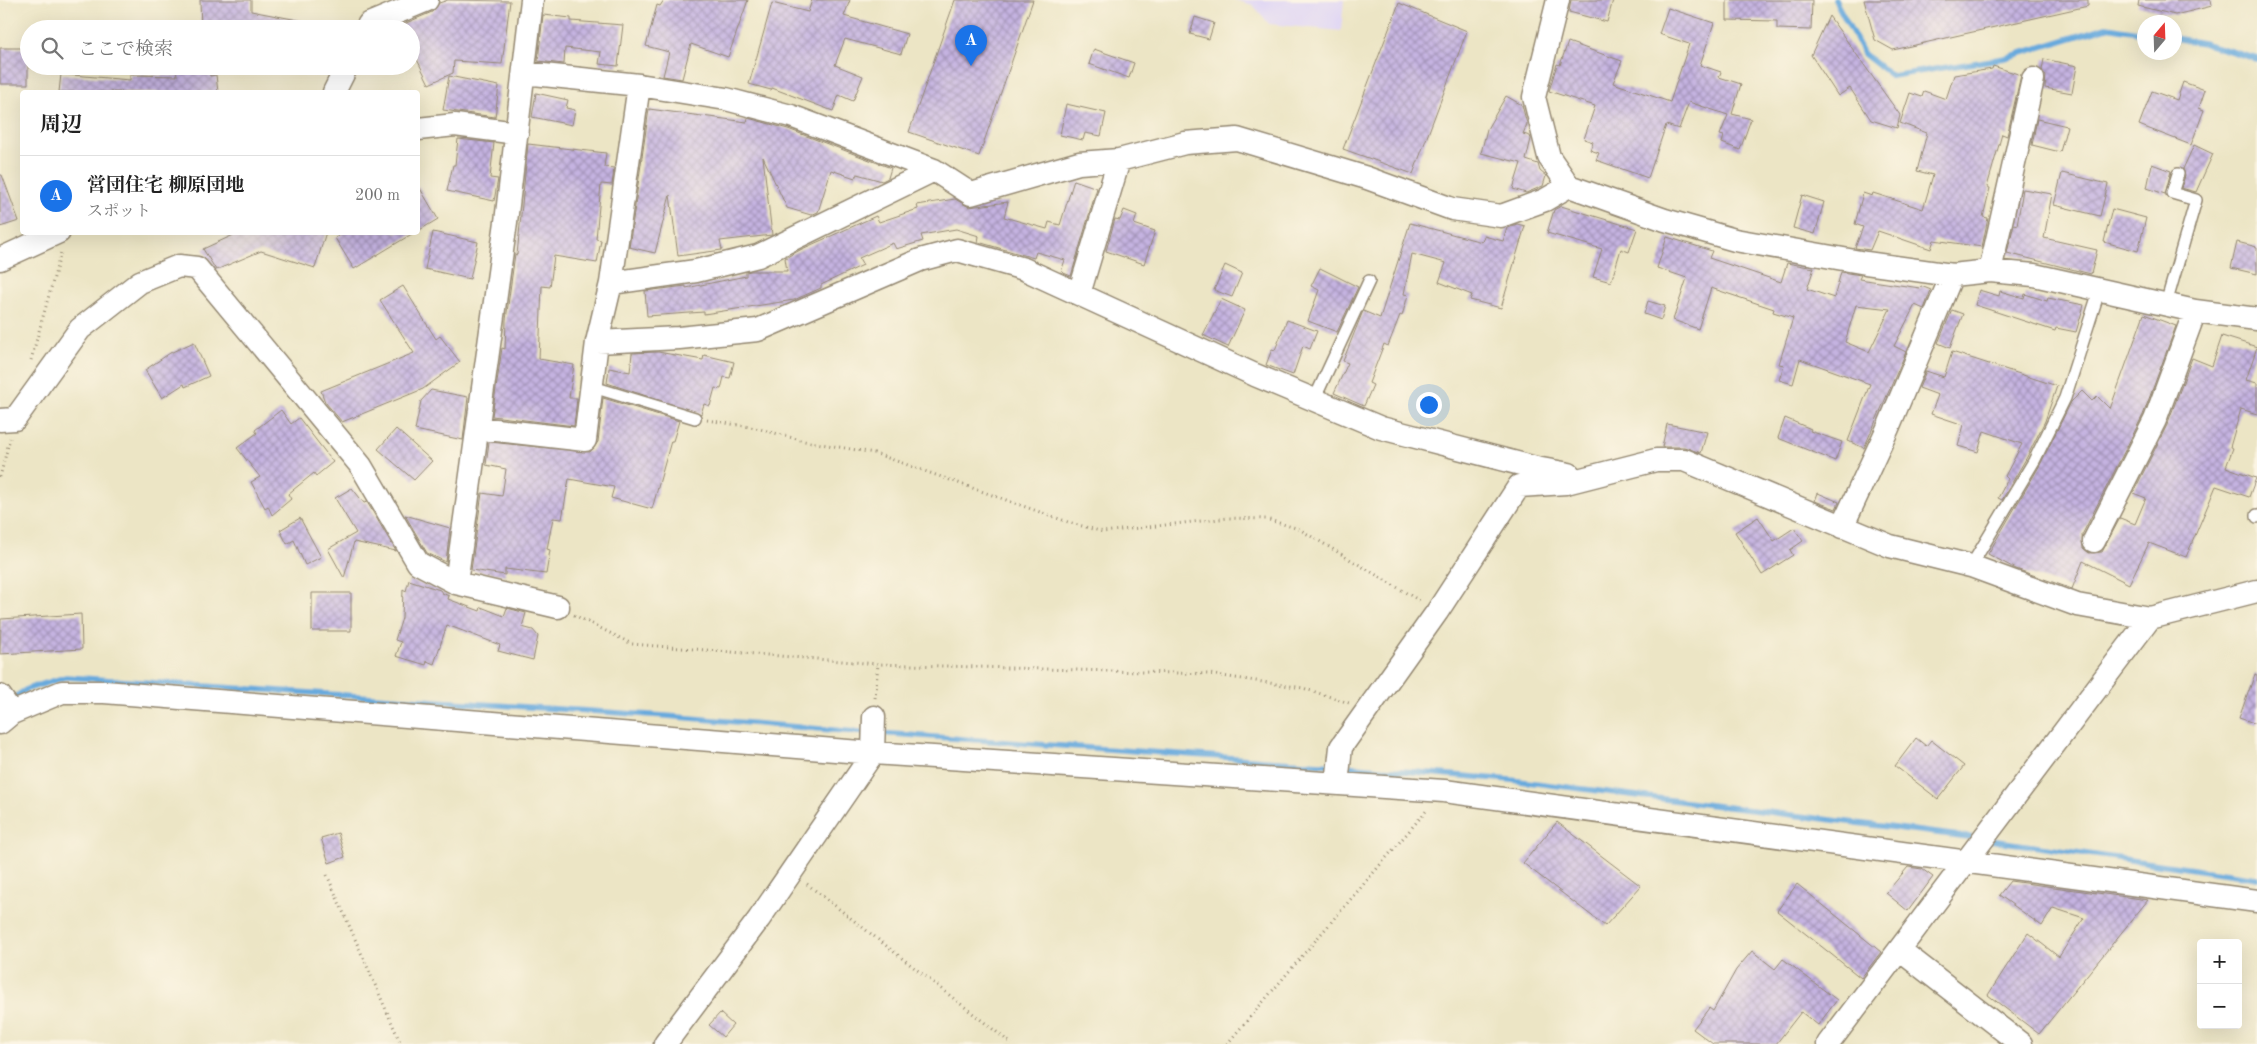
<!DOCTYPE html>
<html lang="ja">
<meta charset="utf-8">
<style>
:root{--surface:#fff;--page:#f6f6f6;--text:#222;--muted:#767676;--line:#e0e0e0;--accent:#1a73e8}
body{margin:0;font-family:"Old Standard TT","Noto Serif JP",serif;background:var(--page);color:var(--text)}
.controls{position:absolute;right:15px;bottom:15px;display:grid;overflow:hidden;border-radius:5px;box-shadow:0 5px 20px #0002}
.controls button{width:45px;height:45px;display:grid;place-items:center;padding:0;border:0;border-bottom:1px solid var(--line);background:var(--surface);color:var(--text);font:25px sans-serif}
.compass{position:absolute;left:2137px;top:15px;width:45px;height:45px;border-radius:50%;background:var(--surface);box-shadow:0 5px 20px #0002;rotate:19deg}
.you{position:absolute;left:1428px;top:404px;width:18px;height:18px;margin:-12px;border:4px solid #fff;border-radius:50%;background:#1a73e8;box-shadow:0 0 0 8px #1a73e833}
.badge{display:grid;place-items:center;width:32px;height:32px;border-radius:50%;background:var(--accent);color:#fff;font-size:16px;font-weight:700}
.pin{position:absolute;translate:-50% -41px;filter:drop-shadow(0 1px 2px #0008)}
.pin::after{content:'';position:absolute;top:26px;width:18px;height:15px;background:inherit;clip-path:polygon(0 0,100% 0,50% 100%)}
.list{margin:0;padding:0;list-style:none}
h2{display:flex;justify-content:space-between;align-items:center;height:65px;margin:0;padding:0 20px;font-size:21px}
h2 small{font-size:16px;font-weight:400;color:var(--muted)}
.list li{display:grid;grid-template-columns:32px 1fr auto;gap:15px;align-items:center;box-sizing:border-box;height:80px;padding:0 20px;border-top:1px solid var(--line)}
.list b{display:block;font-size:19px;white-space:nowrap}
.list p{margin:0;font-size:16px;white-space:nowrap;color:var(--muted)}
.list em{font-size:16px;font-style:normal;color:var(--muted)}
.icon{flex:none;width:28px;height:28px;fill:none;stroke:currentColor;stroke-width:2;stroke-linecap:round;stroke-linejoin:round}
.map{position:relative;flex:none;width:2257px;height:1044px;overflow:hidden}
.search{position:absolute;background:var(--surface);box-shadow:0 5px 20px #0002;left:20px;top:20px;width:400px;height:55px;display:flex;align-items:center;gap:12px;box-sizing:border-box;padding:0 18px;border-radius:28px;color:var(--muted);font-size:19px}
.panel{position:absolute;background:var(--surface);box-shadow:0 5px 20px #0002;left:20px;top:90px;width:400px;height:145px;border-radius:5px}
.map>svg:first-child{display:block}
.built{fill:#dfd5f5}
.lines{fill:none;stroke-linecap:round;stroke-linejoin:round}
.stream{stroke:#69aadd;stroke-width:5.5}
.building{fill:url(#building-cross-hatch);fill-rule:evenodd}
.lane-casing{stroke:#948872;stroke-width:14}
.street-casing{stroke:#948872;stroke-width:25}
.path{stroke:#948872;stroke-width:3;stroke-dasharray:1 4;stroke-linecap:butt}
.lane{stroke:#fff;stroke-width:11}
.street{stroke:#fff;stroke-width:22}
</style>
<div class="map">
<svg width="2257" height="1044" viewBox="0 0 2257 1044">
<defs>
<pattern id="building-cross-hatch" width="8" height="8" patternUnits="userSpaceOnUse" patternTransform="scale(1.25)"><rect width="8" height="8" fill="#c5b3e1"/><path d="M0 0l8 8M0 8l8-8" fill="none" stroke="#a192b6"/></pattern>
</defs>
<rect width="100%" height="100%" fill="#fcf5e5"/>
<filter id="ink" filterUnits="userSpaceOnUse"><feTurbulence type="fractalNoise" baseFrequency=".02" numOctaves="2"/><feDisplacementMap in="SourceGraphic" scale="10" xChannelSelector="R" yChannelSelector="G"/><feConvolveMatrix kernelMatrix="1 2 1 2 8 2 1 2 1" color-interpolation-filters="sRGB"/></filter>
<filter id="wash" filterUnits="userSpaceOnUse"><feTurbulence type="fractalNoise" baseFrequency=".0096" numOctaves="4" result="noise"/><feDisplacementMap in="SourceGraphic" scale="20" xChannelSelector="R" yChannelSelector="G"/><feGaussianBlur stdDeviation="1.12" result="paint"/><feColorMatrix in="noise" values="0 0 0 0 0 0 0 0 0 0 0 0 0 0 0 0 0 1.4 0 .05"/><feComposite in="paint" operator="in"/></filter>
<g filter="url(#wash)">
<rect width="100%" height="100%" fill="#ece5c5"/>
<path class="built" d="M 1234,0 L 1344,0 L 1341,31 L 1269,24 L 1253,5 Z"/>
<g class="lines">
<path class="stream" d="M 1835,0 L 1864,54 L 1892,76 L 2005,58 L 2107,27 L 2144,33
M 2174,38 L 2203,43 L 2257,59
M 10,700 L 27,689 L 66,677 L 666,716 L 869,733
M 878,733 L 1335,765
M 1344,766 L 1511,780 L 1976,838
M 1990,840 L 2257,878"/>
</g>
<g id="blocks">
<path class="building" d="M 200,0 L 251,0 L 251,11 L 303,21 L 303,29 L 201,29 Z
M 448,0 L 510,1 L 502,64 L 454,61 L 453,73 L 429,84 L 411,47 L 411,29 L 392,29 L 432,12 L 439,3 Z
M 664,0 L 748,0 L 728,57 L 691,44 L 682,79 L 663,76 L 669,52 L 646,46 L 657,5 L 660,6 Z
M 812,0 L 850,0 L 844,16 L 907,34 L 901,54 L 845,39 L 835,65 L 863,76 L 853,101 L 839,95 L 833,111 L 772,88 L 771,90 L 749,84 L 772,3 L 808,12 Z
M 955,0 L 1033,0 L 979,156 L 909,132 Z
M 1571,0 L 1613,0 L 1607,22 L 1569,12 Z
M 1727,0 L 1812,0 L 1811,30 L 1777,29 L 1777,21 L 1727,20 Z
M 1864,0 L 2088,0 L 2088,6 L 1893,50 L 1875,40 Z
M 2139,0 L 2211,0 L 2212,6 L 2175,15 L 2138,6 Z
M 1399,3 L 1467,31 L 1413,174 L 1343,149 Z
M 1668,8 L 1714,23 L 1700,65 L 1721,72 L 1719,77 L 1741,84 L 1732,114 L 1751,119 L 1740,150 L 1722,143 L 1724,136 L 1720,135 L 1728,115 L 1689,102 L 1679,129 L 1666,125 L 1648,178 L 1596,160 L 1599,153 L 1590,150 L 1593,142 L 1584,139 L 1595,106 L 1549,91 L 1557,64 L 1560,65 L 1568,42 L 1622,61 L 1613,83 L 1670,102 L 1689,44 L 1659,34 Z
M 543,15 L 571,18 L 571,21 L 623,25 L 618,66 L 599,64 L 601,52 L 565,48 L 564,64 L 538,61 Z
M 1829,16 L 1900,115 L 1897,128 L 1871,120 L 1850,88 L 1838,96 L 1811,55 Z
M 1195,17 L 1214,23 L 1209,39 L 1190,34 Z
M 0,48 L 28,48 L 28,84 L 0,84 Z
M 1094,49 L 1134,63 L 1129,78 L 1089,64 Z
M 2044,59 L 2077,66 L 2072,93 L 2045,88 L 2046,76 L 2042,70 Z
M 176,66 L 209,66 L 210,76 L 216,75 L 218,92 L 59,92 L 61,74 L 130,80 L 130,75 L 177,76 Z
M 1993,66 L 2021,75 L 2007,136 L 2002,134 L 1987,187 L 1990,188 L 1983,217 L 1988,218 L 1982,247 L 1934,240 L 1931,249 L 1878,231 L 1870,250 L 1855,248 L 1863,227 L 1855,224 L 1863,193 L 1872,196 L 1873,193 L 1923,209 L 1933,175 L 1917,171 L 1927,133 L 1900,123 L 1910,93 L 1922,97 L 1924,91 L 1946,99 L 1954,75 L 1992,69 Z
M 449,76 L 499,86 L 495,117 L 443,110 Z
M 2183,82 L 2205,90 L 2199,108 L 2204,110 L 2191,145 L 2139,125 L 2152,91 L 2177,100 Z
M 536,93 L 568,100 L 566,108 L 575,110 L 572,125 L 532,117 Z
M 1506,96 L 1522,105 L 1527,124 L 1523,134 L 1530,136 L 1531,139 L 1526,160 L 1538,164 L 1540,171 L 1546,176 L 1543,186 L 1526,193 L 1513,189 L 1521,163 L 1481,153 L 1487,129 Z
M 1066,104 L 1106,113 L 1101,136 L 1085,133 L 1083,140 L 1060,135 Z
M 649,109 L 747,122 L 748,118 L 788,129 L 891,168 L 888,178 L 882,181 L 857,174 L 855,178 L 831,170 L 818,212 L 811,215 L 787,208 L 763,157 L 772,235 L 720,241 L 722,250 L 678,256 L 670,195 L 655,253 L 629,247 Z
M 2037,119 L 2067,126 L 2060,152 L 2032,145 Z
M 458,139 L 494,143 L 490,178 L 498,179 L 494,201 L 447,191 L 453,165 L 455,165 Z
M 528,144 L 606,153 L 604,167 L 614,168 L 612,185 L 601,184 L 596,239 L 601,240 L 597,263 L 554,256 L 550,287 L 542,286 L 539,359 L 574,365 L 569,398 L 577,398 L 574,426 L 492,416 L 502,348 L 505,349 L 506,320 L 515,254 L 517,255 Z
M 2194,145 L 2213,154 L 2196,192 L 2181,188 L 2185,176 L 2183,169 Z
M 2152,164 L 2171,171 L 2165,194 L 2147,188 Z
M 2062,173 L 2108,184 L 2100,216 L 2054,205 Z
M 0,175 L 2,175 L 19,221 L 0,227 Z
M 1074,180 L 1097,188 L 1071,276 L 1061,272 L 1065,260 L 1036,252 L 1034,258 L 978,242 L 979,236 L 956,229 L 921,235 L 923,241 L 896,249 L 893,243 L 859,258 L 863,265 L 821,285 L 821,288 L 794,300 L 704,314 L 704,312 L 647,316 L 645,291 L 686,286 L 686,288 L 746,276 L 746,272 L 751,271 L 787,271 L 785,258 L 802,249 L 876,216 L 879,222 L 918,209 L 917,205 L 955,199 L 969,207 L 1008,202 L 1004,217 L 1047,229 L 1049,222 L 1060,225 Z
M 418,185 L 438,219 L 418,231 Z
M 2023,189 L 2052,194 L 2044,238 L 2097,250 L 2091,274 L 2007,253 L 2014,224 L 2017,225 Z
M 1802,195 L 1824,202 L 1815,234 L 1793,228 Z
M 1561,206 L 1637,229 L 1629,252 L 1621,249 L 1611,282 L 1593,277 L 1602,249 L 1547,233 L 1554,210 Z
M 2112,209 L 2146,218 L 2138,251 L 2104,242 Z
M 1124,210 L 1137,215 L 1134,224 L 1155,231 L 1144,264 L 1106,251 L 1115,219 L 1120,220 Z
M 1410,223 L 1482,242 L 1484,236 L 1503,241 L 1507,228 L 1517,224 L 1525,226 L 1501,308 L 1470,300 L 1472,295 L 1439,282 L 1446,263 L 1412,254 L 1404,294 L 1408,295 L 1402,316 L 1400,315 L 1388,346 L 1384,344 L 1369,383 L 1373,385 L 1364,406 L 1334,393 L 1348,363 L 1343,361 L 1363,311 L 1380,318 Z
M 240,232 L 326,232 L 315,268 L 261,251 L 216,270 L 203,249 Z
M 345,232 L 415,232 L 354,269 L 335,238 Z
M 433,232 L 478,242 L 470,279 L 425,269 Z
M 1667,237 L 1712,251 L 1709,258 L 1781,282 L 1787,263 L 1814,268 L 1807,289 L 1834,298 L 1841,272 L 1861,275 L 1859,279 L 1920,288 L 1921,286 L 1931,290 L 1924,309 L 1915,305 L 1894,346 L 1906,352 L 1864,448 L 1848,441 L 1870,384 L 1800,359 L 1793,384 L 1779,380 L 1784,365 L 1779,364 L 1793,318 L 1773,312 L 1774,309 L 1711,288 L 1698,329 L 1673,320 L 1687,278 L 1657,268 ZM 1856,305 L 1890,309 L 1869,352 L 1845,342 Z
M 2237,242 L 2257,247 L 2257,274 L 2231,268 Z
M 1225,265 L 1242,273 L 1232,297 L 1214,290 Z
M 1320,268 L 1358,287 L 1337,332 L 1308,321 L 1319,290 L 1311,286 Z
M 403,286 L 436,339 L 440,336 L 460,362 L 423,389 L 342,422 L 325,402 L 321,391 L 414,353 L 380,300 Z
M 1979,290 L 1999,296 L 2000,291 L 2024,298 L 2025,294 L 2047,301 L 2048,298 L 2084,305 L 2076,332 L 2056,328 L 2055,331 L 1975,305 Z
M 1221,299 L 1245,310 L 1228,347 L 1203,335 Z
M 1648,301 L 1665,306 L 1661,320 L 1644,314 Z
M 1952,310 L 1963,314 L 1950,348 L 1938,343 Z
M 2144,314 L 2176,326 L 2143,415 L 2082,535 L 2083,548 L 2089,553 L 2102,552 L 2120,518 L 2135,524 L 2146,498 L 2133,493 L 2167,425 L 2192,358 L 2212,366 L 2222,336 L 2257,347 L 2246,380 L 2257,383 L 2257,414 L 2241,409 L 2230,447 L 2233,448 L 2226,467 L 2256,478 L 2249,497 L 2216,486 L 2186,557 L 2149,543 L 2129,584 L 2083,561 L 2072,589 L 2016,569 L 1988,554 L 2040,465 L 2071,402 L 2082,391 L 2092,401 L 2097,396 L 2110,409 Z
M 1287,320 L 1317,331 L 1310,349 L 1303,346 L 1293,375 L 1266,365 L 1272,349 L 1275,350 Z
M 194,342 L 209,376 L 185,387 L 184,384 L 162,398 L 145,370 L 170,353 Z
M 658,352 L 703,360 L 704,355 L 734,362 L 730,378 L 724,377 L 721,389 L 715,388 L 710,406 L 704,404 L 701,414 L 607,383 L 609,368 L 630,372 L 632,353 Z
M 1952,352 L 2057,386 L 2045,421 L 2027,457 L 2002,500 L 1998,498 L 2008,479 L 2005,476 L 2022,444 L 1984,431 L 1978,452 L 1958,446 L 1964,425 L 1931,414 L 1938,395 L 1919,388 L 1926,371 L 1944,377 Z
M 431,390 L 468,397 L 463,440 L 415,430 L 421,401 Z
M 603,398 L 679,421 L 673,441 L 671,441 L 652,509 L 611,498 L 614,487 L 569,479 L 562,519 L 553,518 L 547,549 L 550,550 L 546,574 L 505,569 L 505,575 L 471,570 L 482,493 L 502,496 L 506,469 L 486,465 L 489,442 L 590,452 L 598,442 Z
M 281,410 L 291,424 L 299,418 L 333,462 L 316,476 L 314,473 L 288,494 L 291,499 L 272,515 L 268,506 L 265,508 L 251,482 L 260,477 L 237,448 L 257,433 L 255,430 Z
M 1785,418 L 1811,429 L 1810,431 L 1842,442 L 1835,461 L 1778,438 Z
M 1667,424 L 1707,432 L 1701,453 L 1684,447 L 1662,447 Z
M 396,429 L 432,461 L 414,480 L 378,449 Z
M 352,488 L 364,503 L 367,502 L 396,551 L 354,542 L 344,578 L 328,549 L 356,533 L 335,498 Z
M 1818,493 L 1839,502 L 1836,509 L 1815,501 Z
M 405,515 L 450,528 L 446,562 L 427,553 Z
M 1758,517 L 1774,541 L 1794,528 L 1803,541 L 1790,550 L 1793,555 L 1762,575 L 1735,532 Z
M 300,518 L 321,557 L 305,565 L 294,540 L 287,544 L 280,530 Z
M 409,580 L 440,590 L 442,593 L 449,596 L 448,599 L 480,611 L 481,607 L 504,616 L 507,608 L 526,613 L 522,627 L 533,630 L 538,636 L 533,660 L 498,651 L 500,645 L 447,625 L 434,664 L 427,661 L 426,665 L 396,656 L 401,642 L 395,640 L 402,618 L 403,589 L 406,591 Z
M 312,593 L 351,593 L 351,631 L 312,631 Z
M 81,614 L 82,649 L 0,654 L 1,619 Z
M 2255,674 L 2257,675 L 2257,724 L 2239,718 Z
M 1916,738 L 1926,746 L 1931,740 L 1964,766 L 1938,799 L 1895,766 Z
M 1557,822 L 1641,886 L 1605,926 L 1523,863 Z
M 338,833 L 345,857 L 329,863 L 321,838 Z
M 1908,867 L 1922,869 L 1933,877 L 1908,911 L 1886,893 Z
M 2010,881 L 2148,900 L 2039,1034 L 1988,995 L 2028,933 L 2059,957 L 2084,918 L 2053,908 L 2042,926 L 1999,895 Z
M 1797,884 L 1881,952 L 1861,978 L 1777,911 Z
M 1752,951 L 1775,969 L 1783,959 L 1837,1000 L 1818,1025 L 1801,1012 L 1776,1044 L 1713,1044 L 1693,1029 L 1709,1008 L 1713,1011 L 1736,970 Z
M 720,1013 L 733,1025 L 723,1037 L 709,1025 Z"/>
</g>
</g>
<g filter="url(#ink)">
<use href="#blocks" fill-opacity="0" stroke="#948872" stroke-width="1"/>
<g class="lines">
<g class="lane-casing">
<path id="lane" d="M 2166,304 L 2196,200 L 2172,193 L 2178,174
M 593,387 L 695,418
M 1315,398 L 1369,281
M 2257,515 L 2257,517
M 1971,566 L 2034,461 L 2065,398 L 2100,288"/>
</g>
<g class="street-casing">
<path id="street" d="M 1558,0 L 1534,97 L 1549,157 L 1569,186 L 1665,220 L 1735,240 L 1866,263 L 1952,275 L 1990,271 L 2034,275 L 2195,311 L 2257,319
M 366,29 L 369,24 L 427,0
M 524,73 L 639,85 L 726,99 L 791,116 L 934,170 L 971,194 L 1079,163 L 1119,160 L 1185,143 L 1237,139 L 1367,178 L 1452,209 L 1501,216 L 1545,200 L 1569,186
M 334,92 L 347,66
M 418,129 L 455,125 L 517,133
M 0,259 L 59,232
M 1990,271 L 2033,79
M 611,283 L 639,85
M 1079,294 L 1119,160
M 597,342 L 679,338 L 758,330 L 920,260 L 957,250 L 1024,269 L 1255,375 L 1381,428 L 1536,468 L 1569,474
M 0,420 L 15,419 L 80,329 L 140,282 L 179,266 L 197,268 L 361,466 L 418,563 L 456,583 L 558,607
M 478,428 L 585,440 L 597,342 L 611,283 L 696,271 L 758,256 L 934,170
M 1842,527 L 1888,428 L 1952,275
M 2094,541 L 2155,420 L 2195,311
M 456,583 L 506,222 L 532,0
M 0,696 L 12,713
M 0,723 L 12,713 L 62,692 L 104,692 L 873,753 L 1444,791 L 2257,901
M 1337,784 L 1341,747 L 1437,612 L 1519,486 L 1566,483 L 1656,460 L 1684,460 L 1890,546 L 1971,566 L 2077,605 L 2150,618 L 2257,591
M 1901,951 L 2021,1044
M 665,1044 L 759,919 L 873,753 L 874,717
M 1828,1044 L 2150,618"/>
</g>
<path class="path" d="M 31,360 L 61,252
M 707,420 L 756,428 L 804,441 L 874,453 L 1068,522 L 1103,532 L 1228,518 L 1266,519 L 1299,529 L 1420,601
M 0,477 L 10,438
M 574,615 L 632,644 L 878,664 L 1209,674 L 1303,688 L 1349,703
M 875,698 L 878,664
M 327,875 L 401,1044
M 807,884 L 1012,1044
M 1227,1044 L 1427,810"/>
<use href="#lane" class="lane"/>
<use href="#street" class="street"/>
</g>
</g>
</svg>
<div class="controls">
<button>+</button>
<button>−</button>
</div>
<svg class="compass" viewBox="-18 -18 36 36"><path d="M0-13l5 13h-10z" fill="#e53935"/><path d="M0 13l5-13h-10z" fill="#767676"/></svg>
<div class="you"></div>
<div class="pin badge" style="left:971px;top:66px">A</div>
<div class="search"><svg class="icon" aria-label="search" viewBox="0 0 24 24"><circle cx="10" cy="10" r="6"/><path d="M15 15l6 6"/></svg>ここで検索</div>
<section class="panel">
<h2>周辺<small></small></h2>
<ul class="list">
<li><span class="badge">A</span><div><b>営団住宅 柳原団地</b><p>スポット</p></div><em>200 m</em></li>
</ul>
</section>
</div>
